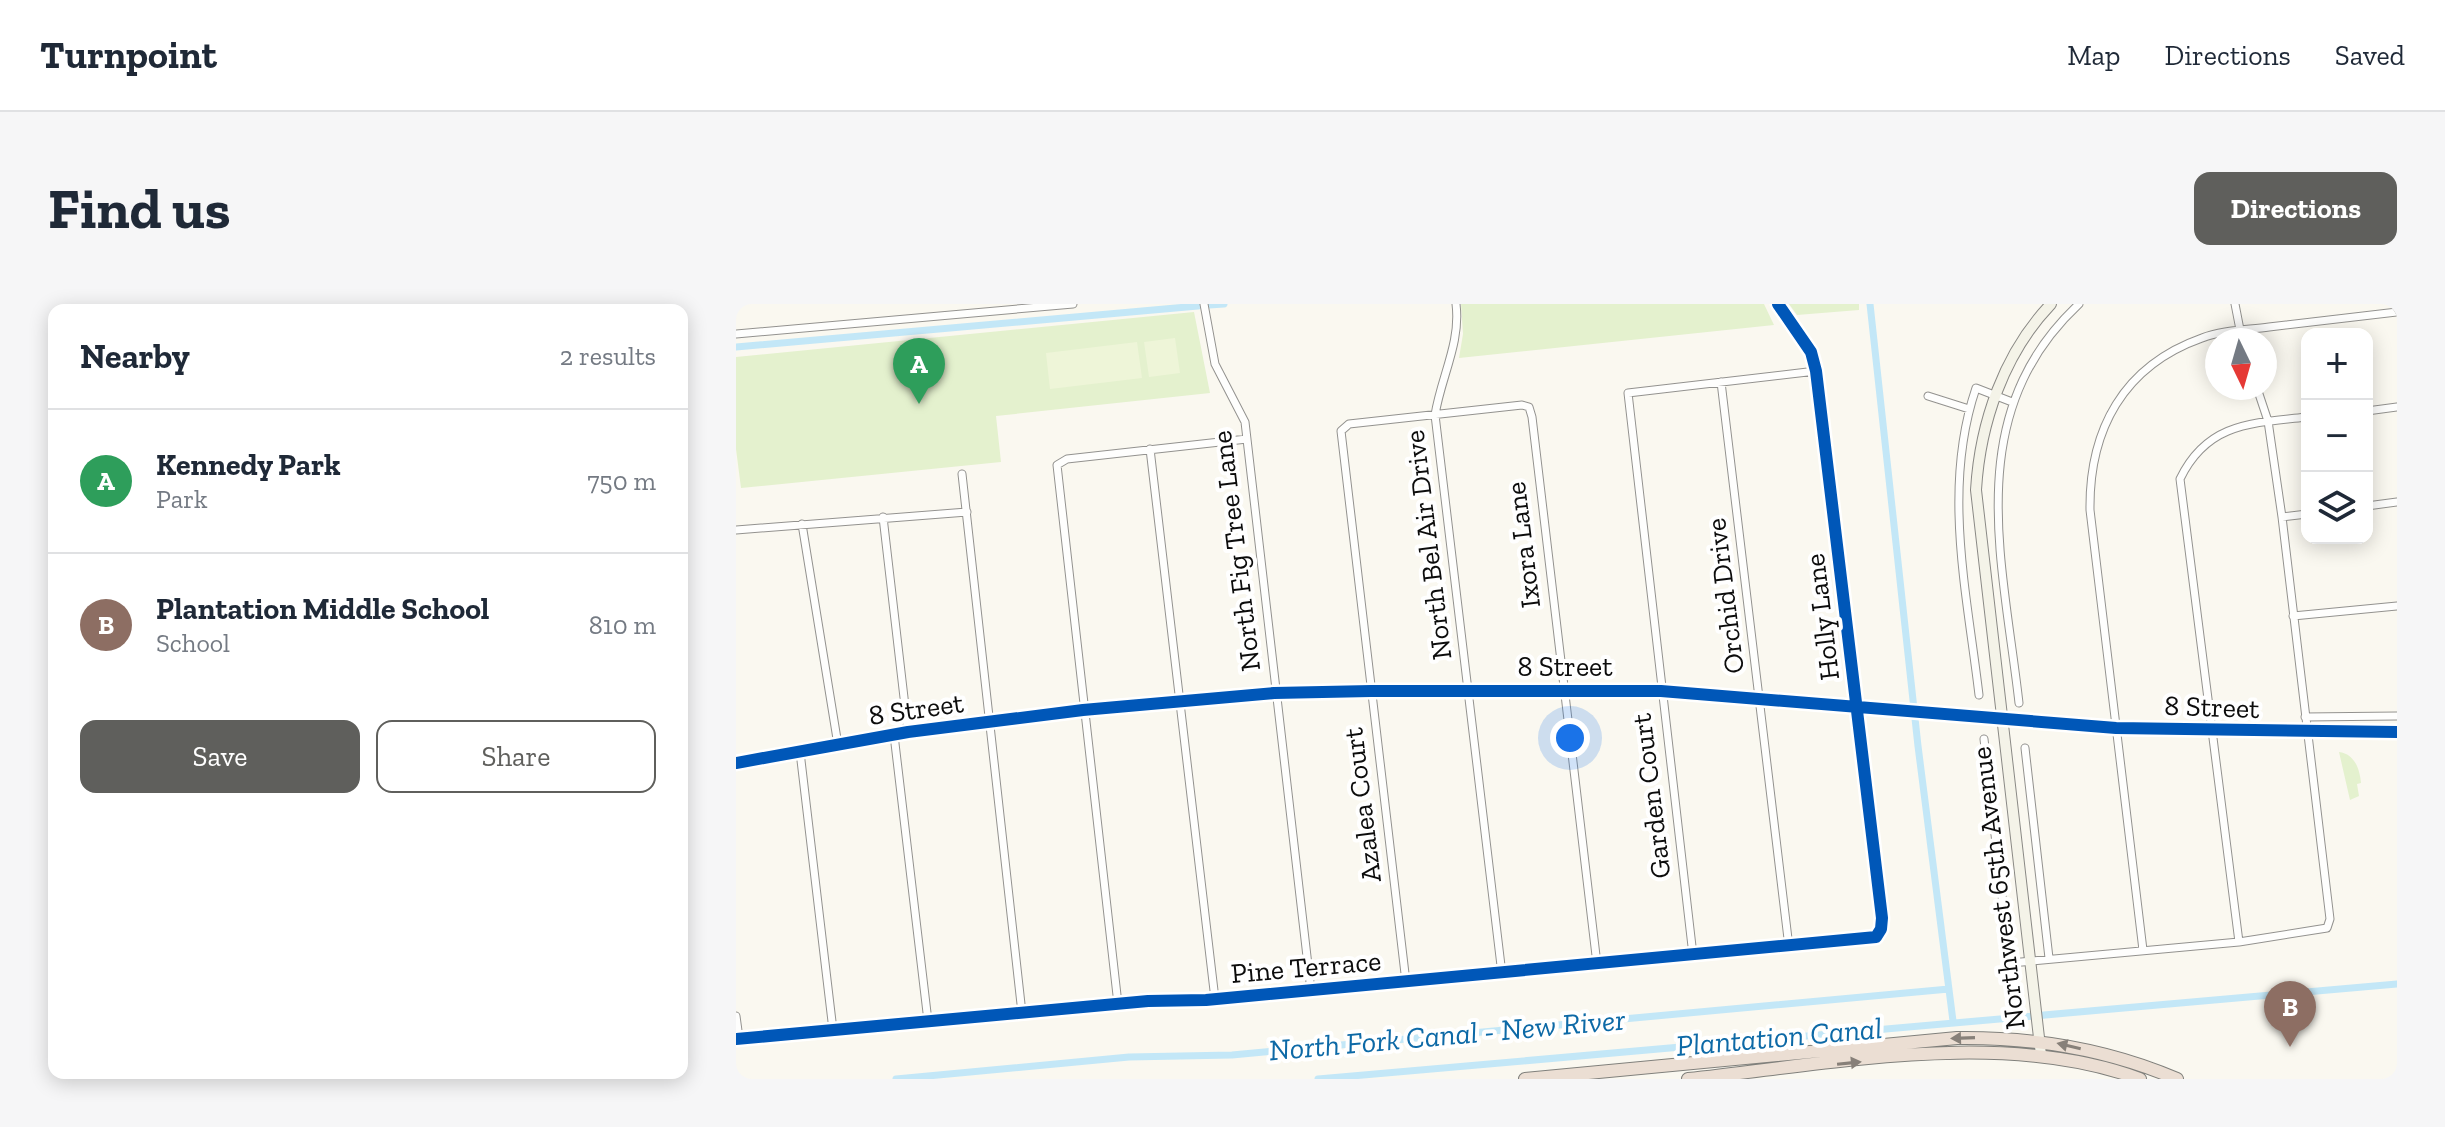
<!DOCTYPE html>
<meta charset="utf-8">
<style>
:root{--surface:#fff;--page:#f6f6f7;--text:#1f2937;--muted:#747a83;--line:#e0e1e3;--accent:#5f5f5c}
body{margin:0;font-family:"Zilla Slab",serif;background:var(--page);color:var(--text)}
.controls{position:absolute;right:24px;top:24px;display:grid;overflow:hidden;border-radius:16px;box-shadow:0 4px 20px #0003}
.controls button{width:72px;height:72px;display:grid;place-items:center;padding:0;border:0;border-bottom:2px solid var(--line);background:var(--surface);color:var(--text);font:40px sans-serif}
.compass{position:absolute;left:1469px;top:24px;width:72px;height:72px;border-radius:50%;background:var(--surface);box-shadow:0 4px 20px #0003;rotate:175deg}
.you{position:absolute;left:834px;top:434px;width:28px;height:28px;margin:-20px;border:6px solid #fff;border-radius:50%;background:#1a73e8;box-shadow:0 0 0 12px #1a73e833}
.badge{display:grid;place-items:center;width:52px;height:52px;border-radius:50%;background:var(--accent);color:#fff;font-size:26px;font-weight:700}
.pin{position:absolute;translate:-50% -66px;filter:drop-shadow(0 2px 4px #0008)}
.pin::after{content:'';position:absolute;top:42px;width:28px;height:24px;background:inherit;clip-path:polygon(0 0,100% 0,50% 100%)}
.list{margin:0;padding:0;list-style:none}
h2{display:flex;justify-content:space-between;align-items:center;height:104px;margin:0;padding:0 32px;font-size:34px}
h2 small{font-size:26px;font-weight:400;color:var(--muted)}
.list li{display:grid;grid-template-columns:52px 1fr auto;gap:24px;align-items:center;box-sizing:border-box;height:144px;padding:0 32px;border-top:2px solid var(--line)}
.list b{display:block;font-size:30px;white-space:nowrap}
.list p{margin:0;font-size:26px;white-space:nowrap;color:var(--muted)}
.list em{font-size:26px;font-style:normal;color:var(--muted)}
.actions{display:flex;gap:16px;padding:24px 32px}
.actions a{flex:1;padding:18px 0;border:2px solid var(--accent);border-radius:16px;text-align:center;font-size:28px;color:var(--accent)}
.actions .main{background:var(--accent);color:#fff}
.icon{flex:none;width:44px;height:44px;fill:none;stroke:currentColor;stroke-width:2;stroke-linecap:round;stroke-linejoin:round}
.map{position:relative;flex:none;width:1661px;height:775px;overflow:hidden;border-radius:16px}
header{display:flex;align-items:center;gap:48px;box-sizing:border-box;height:112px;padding:0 40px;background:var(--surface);border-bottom:2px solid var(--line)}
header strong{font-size:38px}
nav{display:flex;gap:44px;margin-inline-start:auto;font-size:28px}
.intro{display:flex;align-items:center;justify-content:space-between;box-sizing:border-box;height:192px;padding:0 48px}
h1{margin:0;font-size:56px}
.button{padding:20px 36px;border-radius:16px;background:var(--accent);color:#fff;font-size:28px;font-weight:700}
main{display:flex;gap:48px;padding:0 48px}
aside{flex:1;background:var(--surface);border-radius:16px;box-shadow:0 4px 20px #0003}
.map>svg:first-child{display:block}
.green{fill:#e4f1ce}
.pitch{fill:#eef5d8}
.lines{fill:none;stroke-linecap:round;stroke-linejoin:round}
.canal{stroke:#c3e7f7;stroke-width:7}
.street-casing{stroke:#93928f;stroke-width:9}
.secondary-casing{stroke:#8a8985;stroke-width:12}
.highway-casing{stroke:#80807c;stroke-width:14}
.street{stroke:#fefefd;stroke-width:7}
.secondary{stroke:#f4f3e8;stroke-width:10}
.highway{stroke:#ebded3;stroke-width:12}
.cycleway-casing{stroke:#fff;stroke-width:17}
.cycleway{stroke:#0057b8;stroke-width:12}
.oneway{fill:#878079}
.labels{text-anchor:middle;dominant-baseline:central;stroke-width:8;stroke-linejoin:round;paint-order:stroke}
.street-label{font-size:28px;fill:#0c0c0c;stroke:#fff}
.water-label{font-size:30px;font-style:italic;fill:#0d69a6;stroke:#fff}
</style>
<header>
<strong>Turnpoint</strong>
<nav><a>Map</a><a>Directions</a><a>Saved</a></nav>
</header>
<div class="intro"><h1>Find us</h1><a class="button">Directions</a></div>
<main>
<aside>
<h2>Nearby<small>2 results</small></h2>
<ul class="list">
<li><span class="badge" style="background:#2e9e5b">A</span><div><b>Kennedy Park</b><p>Park</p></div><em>750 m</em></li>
<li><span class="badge" style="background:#8d6e63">B</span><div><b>Plantation Middle School</b><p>School</p></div><em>810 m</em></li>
</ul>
<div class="actions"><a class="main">Save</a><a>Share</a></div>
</aside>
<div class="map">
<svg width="1661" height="775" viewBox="0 0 1661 775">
<rect width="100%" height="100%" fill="#faf8f0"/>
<path class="green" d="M 725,0 L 1028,0 L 1038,21 L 723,54 L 727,30 Z
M 1053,0 L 1123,0 L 1123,6 L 1061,11 Z
M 458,8 L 474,89 L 260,112 L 265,158 L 5,184 L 0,145 L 0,53 Z
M 1603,448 C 1619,450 1624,466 1625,479 L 1621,480 L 1623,492 L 1614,496 Z"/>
<path class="pitch" d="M 439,34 L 444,69 L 413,73 L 408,38 Z
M 401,38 L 406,74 L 314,85 L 310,49 Z"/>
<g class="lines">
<path class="canal" d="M 1134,0 L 1182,442 L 1217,717
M 473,1 L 488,0
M 0,43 L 462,2
M 160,775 L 393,753 L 496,751 L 1213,685
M 582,775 L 1661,680"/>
<g class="street-casing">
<path id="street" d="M 468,0 L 479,60 L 509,118 L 575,687
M 720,0 C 725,39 705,73 699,111 L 766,670
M 1499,0 L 1506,36
M 0,30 L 337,0
M 985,78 L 1053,643
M 1192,92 L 1233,105
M 1631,107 L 1661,103
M 414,145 L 479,695
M 226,170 L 286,709
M 1631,202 L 1661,198
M 147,213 L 172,428
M 1546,213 L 1571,210
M 66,220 L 102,441
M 0,226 L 231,208
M 1557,312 L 1661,302
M 1243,391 C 1231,289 1206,184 1240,84 L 1276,98
M 1283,399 C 1267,257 1224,111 1343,0
M 1569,413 L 1661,412
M 158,431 L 192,717
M 1248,435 L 1277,687
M 1289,444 L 1313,654
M 64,448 L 97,726
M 1503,638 L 1444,175 C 1471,119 1515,119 1571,113
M 1407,646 L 1354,206 C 1353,126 1387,62 1466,34 C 1486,26 1511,26 1533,23 C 1575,18 1618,13 1661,8
M 957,651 L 892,89 L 1080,67
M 1275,659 L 1503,638 L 1591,624 L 1594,615 L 1546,213 L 1532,117 L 1521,84
M 670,678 L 605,127 L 613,120 L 786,101 L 793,103 L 796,113 L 861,660
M 382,700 L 321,161 L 331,155 L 511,135
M 0,712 L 3,734
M 0,735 L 412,697 L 470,696 L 1140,633 L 1145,625 L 1146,614 L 1080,67 L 1075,48 L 1042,0"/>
</g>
<g class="secondary-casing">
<path id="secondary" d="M 0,459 L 172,428 L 347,406 L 538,389 L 635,387 L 925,387 L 1380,424 L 1661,428
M 1305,751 L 1240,186 C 1244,119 1268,49 1315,0"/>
</g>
<g class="highway-casing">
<path id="highway" d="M 789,775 L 1221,734 C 1297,733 1371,745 1441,775
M 952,775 C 1095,760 1267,724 1404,775"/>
</g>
<use href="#street" class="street"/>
<use href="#secondary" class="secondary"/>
<use href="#highway" class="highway"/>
<g class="cycleway-casing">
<path id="cycleway" d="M 0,459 L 172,428 L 347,406 L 538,389 L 635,387 L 925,387 L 1380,424 L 1661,428
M 0,735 L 412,697 L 470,696 L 1140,633 L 1145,625 L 1146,614 L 1080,67 L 1075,48 L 1042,0"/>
</g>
<use href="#cycleway" class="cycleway"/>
</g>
<defs><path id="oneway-solid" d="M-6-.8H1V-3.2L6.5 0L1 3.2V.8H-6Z" transform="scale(2)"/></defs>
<g class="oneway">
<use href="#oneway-solid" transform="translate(1227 734) rotate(178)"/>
<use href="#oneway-solid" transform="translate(1333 742) rotate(-167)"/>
<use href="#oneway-solid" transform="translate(1113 759) rotate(-6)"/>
</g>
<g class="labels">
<g class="street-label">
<text transform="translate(692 241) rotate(-97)">North Bel Air Drive</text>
<text transform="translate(787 241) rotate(-97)">Ixora Lane</text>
<text transform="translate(500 247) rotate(-97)">North Fig Tree Lane</text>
<text transform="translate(989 292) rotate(-97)">Orchid Drive</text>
<text transform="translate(1086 313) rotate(-97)">Holly Lane</text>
<text x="829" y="362">8 Street</text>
<text transform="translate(1476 403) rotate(2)">8 Street</text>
<text transform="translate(180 405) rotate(-8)">8 Street</text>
<text transform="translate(915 492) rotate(-97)">Garden Court</text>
<text transform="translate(626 501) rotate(-97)">Azalea Court</text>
<text transform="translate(1262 584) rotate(-97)">Northwest 65th Avenue</text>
<text transform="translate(570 663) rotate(-5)">Pine Terrace</text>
</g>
<g class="water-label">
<text transform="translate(711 731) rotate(-5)">North Fork Canal - New River</text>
<text transform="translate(1043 733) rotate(-5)">Plantation Canal</text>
</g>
</g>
</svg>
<div class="controls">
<button>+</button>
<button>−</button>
<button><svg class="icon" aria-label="layers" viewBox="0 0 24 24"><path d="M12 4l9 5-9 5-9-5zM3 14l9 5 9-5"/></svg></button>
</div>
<svg class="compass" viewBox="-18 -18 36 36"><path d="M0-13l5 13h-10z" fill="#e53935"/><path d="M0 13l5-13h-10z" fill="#747a83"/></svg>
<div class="you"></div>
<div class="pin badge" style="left:183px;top:100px;background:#2e9e5b">A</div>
<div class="pin badge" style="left:1554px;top:743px;background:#8d6e63">B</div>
</div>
</main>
